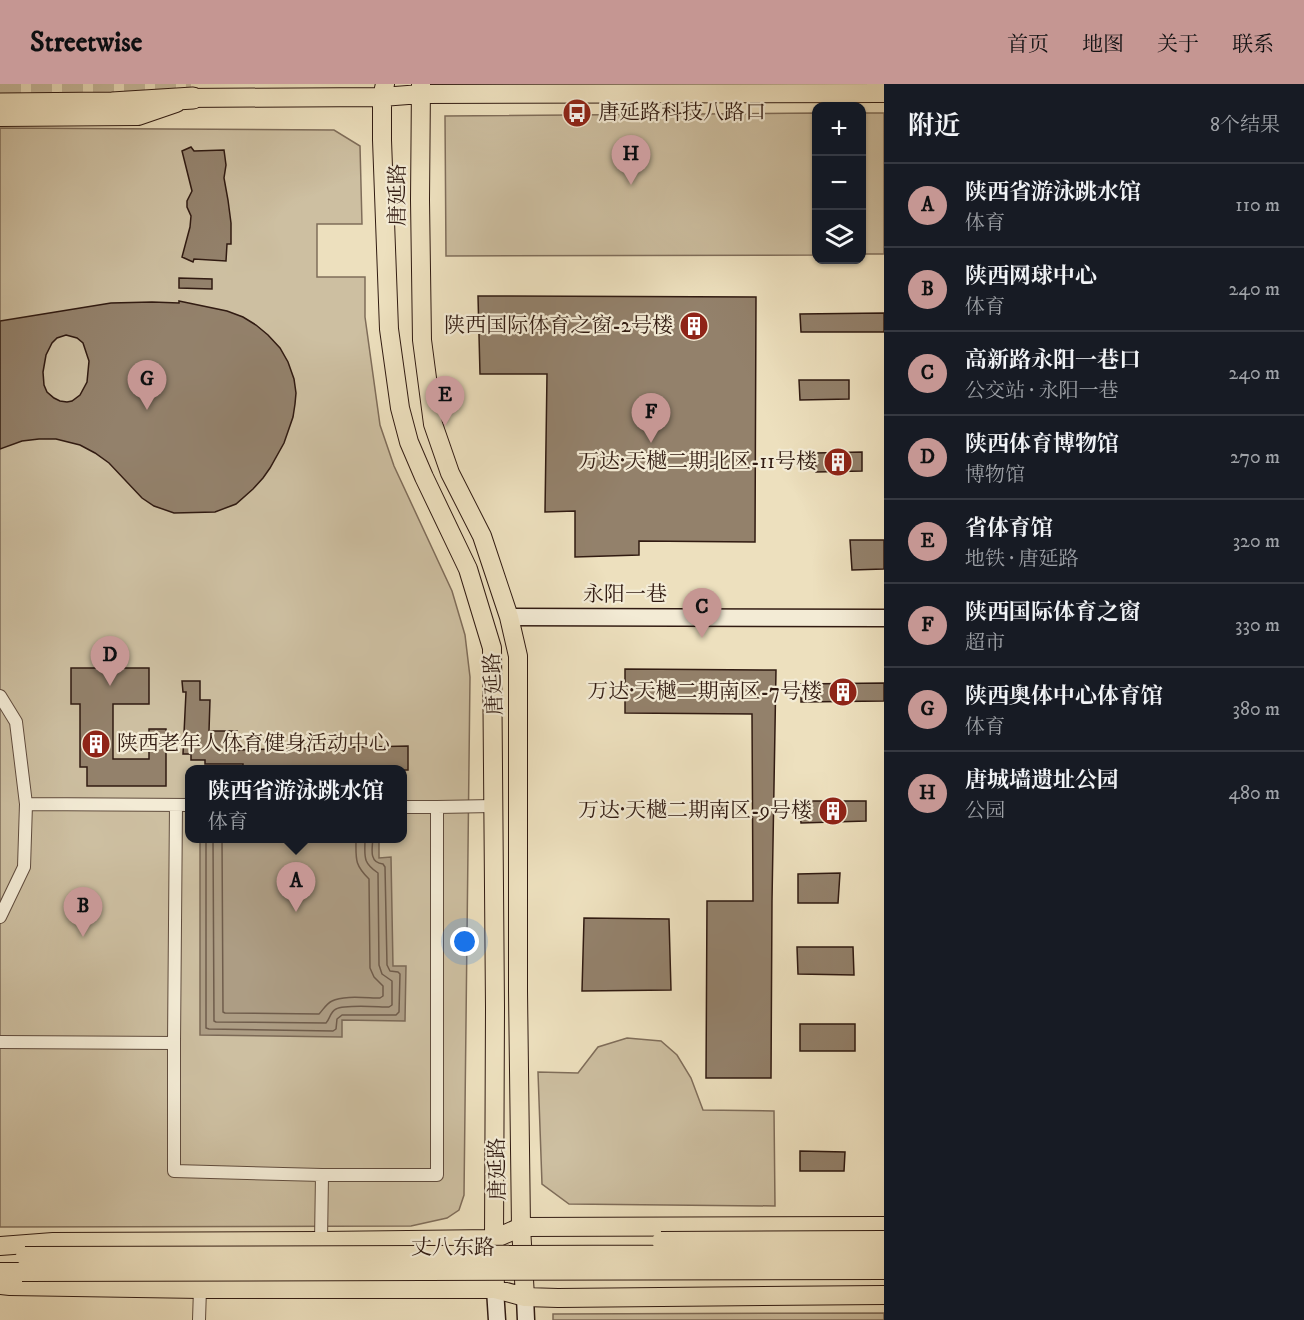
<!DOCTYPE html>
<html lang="zh">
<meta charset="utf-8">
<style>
:root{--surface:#171b24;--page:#242831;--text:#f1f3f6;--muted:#9ea1a6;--line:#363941;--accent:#c59692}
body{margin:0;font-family:"IM FELL DW Pica","Noto Serif SC",serif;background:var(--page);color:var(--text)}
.controls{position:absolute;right:18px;top:18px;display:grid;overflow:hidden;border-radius:12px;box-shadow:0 2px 4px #0004}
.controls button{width:54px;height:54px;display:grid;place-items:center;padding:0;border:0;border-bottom:2px solid var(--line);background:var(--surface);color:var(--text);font:30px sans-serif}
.you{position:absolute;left:465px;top:858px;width:21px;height:21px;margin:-15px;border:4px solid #fff;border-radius:50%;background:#1a73e8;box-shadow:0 0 0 9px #1a73e833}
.badge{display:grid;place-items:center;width:39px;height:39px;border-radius:50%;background:var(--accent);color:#111;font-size:20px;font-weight:700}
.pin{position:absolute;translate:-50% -50px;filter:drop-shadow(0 2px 3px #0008)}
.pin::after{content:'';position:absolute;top:32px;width:21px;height:18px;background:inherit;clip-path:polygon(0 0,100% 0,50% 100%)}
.popup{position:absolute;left:185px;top:681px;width:222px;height:78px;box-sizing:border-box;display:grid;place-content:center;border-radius:12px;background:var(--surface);filter:drop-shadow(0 2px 4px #0005);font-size:20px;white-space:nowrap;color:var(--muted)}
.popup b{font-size:22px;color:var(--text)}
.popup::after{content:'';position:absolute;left:50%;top:100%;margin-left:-12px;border:12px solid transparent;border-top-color:var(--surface)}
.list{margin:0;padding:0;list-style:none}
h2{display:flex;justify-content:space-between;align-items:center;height:78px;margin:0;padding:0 24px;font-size:26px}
h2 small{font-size:20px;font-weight:400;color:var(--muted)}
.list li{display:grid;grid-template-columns:39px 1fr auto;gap:18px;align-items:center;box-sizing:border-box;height:84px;padding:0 24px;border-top:2px solid var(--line)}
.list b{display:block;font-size:22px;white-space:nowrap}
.list p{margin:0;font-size:20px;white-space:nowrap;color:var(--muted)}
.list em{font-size:20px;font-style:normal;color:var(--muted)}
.icon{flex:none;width:33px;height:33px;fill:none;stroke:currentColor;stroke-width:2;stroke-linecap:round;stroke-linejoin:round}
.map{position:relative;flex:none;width:884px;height:1236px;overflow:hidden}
header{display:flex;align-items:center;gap:36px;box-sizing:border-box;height:84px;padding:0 30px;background:var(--accent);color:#111}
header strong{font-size:28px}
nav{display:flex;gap:33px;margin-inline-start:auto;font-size:21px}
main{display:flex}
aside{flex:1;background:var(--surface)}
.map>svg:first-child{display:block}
.green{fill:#cdbfa1;stroke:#7f6d5a;stroke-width:1.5;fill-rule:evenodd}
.water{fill:#ad9d84;stroke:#7b6956;stroke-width:1.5}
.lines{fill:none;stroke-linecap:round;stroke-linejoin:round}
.shore{stroke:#6f5c4b;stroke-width:1.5}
.building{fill:#93816b;stroke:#311b12;stroke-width:1.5;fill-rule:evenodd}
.highway-tunnel{stroke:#c7b99c;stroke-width:21;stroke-dasharray:21 10;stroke-linecap:butt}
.street-casing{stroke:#604c3d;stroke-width:14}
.secondary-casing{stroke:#311b12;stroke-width:19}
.primary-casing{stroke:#311b12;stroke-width:20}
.highway-casing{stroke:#311b12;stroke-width:23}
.street{stroke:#f3ebd5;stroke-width:12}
.secondary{stroke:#f3ebd5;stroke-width:16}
.primary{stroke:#ede0be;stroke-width:18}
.highway{stroke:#ede0be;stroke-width:21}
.primary-bridge-casing{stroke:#311b12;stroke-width:20;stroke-linecap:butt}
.primary-bridge{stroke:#ede0be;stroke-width:18}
.labels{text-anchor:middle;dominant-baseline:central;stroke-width:4.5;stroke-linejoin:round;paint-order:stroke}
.poi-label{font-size:21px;fill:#311b12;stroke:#f3ebd5;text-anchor:end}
.street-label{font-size:21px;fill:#311b12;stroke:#f3ebd5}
</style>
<header>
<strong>Streetwise</strong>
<nav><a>首页</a><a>地图</a><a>关于</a><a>联系</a></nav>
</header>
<main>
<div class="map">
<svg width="884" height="1236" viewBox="0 0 884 1236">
<rect width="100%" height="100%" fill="#ede0be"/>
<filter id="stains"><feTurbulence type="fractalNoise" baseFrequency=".00333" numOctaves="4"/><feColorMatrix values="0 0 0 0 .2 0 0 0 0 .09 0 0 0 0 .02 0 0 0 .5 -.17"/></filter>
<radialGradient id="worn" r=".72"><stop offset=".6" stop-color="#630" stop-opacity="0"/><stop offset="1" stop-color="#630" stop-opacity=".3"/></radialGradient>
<path class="green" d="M 816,29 L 816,171 L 446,172 L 445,32 Z
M 862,29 L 884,29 L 884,170 L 862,170 Z
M 0,44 L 334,46 L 360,62 L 362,140 L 317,140 L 317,193 L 365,193 L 365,233 L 380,341 L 394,382 L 452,507 L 465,551 L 470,593 L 464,1111 L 459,1126 L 447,1134 L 411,1142 L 0,1143 ZM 190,686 L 403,686 L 403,754 L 190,754 Z
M 627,954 L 661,957 L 677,971 L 691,994 L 703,1026 L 774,1027 L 775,1122 L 569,1120 L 542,1100 L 538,988 L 578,989 L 598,963 Z
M 884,1229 L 884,1236 L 553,1236 L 553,1230 Z"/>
<path class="water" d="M 200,756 L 379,756 L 379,774 L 391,773 L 393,882 L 406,882 L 405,937 L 342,936 L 342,953 L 200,951 Z"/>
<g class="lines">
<path class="shore" d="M 206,754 L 206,944 L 209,945 L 333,947 L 336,945 L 337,935 L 342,931 L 396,931 L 399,928 L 400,890 L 398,888 L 390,887 L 387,881 L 385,783 L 383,780 C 369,779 372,765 373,754
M 213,754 L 214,937 L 216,938 L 326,939 C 330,935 330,928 336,925 C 345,920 378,923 389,923 L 392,921 L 392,897 L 382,890 L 379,881 L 378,789 C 362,778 365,773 365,754
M 222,754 L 223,928 L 225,929 L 319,930 C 323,926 326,920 332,917 C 343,911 367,914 380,914 L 383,912 L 383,902 L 374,893 L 370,884 L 369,795 C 354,780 356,775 356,754"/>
</g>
<path class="building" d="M 191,63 L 194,67 L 224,66 L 226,81 L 224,94 L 228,116 L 231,139 L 231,160 L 227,160 L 226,177 L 194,175 L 193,178 L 182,173 L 190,143 L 191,132 L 187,123 L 187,117 L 192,107 L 182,67 Z
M 179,194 L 212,195 L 212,205 L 179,204 Z
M 478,212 L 756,213 L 755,458 L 639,457 L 639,471 L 575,473 L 575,427 L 545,428 L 547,290 L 480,290 Z
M 179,217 L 227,227 L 243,233 L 256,241 L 268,251 L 280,264 L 288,278 L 294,295 L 296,309 L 295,320 L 293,333 L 284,359 L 270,384 L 263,394 L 253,405 L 236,420 L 215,428 L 174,429 L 154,422 L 142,414 L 109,379 L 95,369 L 80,361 L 56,355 L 39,355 L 22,357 L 0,365 L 0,237 L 111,219 L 152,218 L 179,219 ZM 66,251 L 77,254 L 83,259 L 89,277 L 87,298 L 80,311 L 72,317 L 67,318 L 60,317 L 54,314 L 47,308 L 44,301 L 43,288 L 46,271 L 52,259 L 57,254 Z
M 884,229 L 884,248 L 801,248 L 800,230 Z
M 799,296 L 849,296 L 849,315 L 800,316 Z
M 862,368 L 862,387 L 816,388 L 815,369 Z
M 850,456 L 884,456 L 884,485 L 852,486 Z
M 71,584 L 149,584 L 149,620 L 113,620 L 113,675 L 149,675 L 149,645 L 166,645 L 166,702 L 87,702 L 87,683 L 80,683 L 80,620 L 71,620 Z
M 625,585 L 776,586 L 772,817 L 771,994 L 706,994 L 707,817 L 753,817 L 752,630 L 625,629 Z
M 182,597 L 200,597 L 200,616 L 210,616 L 209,647 L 237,647 L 237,666 L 408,662 L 408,686 L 243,686 L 243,680 L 205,680 L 205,676 L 191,676 L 191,670 L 183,670 L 186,608 L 183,608 Z
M 884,599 L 884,617 L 801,618 L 801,600 Z
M 799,717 L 866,717 L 866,737 L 801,739 Z
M 840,789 L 838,819 L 798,819 L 798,790 Z
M 584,834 L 669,835 L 671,906 L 582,907 Z
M 797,863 L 853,863 L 854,891 L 798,890 Z
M 800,940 L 855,940 L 855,967 L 800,967 Z
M 800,1067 L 845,1068 L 844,1087 L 800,1087 Z"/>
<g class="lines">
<path class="highway-tunnel" d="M 0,6 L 191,5"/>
<g class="street-casing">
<path id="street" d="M 0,612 L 16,638 L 26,720 L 24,783 L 0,833
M 26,720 L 190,721
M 437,723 L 493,722
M 0,958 L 174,959 L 174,1087 L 322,1091
M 174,959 L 176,721
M 321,1157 L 322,1091 L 437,1091 L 437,723 L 403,723
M 199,1236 L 200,1205"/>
</g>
<g class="secondary-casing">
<path id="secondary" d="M 509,533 L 884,534
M 495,1205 L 497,1236
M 525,1213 L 526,1236"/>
</g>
<g class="primary-casing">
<path id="primary" d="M 385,0 L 382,13 L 382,56 L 389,245 L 400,324 L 409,358 L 424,393 L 468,485 L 492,564 L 495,924 L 494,1155 L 495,1205
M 421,0 L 420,116 L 422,256 L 433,340 L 450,389 L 482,452 L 509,533 L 518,572 L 518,907 L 521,1143 L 525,1213
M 179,14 L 382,13 L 421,10 L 884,9
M 0,33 L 138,32 L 176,19
M 0,1162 L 53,1158 L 321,1157 L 494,1155 L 521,1143 L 884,1142
M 0,1188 L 22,1188
M 0,1201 L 10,1202 L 200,1205 L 495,1205 L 525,1213 L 558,1214 L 884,1211"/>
</g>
<g class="highway-casing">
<path id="highway" d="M 0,20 L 112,19 L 193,14"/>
</g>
<use href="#street" class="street"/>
<use href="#secondary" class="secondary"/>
<use href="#primary" class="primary"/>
<use href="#highway" class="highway"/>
<g class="primary-bridge-casing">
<path id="primary-bridge" d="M 661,1157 L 884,1156
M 25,1172 L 884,1170
M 22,1188 L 884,1186"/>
</g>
<use href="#primary-bridge" class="primary-bridge"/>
</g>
<defs>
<g id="bus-disc" transform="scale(1.5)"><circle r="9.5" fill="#8f2418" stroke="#f3ebd5"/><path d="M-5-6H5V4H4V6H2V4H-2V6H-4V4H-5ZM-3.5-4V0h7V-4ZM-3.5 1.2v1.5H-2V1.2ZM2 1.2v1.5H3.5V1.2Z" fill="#fff"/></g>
<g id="building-disc" transform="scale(1.5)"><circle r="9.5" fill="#8f2418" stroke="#f3ebd5"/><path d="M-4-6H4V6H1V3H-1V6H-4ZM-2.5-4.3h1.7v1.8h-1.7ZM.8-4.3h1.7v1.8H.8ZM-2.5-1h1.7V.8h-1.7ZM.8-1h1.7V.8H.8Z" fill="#fff"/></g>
</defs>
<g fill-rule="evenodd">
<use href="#bus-disc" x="577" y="29"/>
<use href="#building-disc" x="694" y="242"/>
<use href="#building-disc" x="838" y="378"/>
<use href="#building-disc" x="843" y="608"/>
<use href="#building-disc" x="96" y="660"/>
<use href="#building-disc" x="833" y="727"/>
</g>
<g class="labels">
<g class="poi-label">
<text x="598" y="29" text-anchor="start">唐延路科技八路口</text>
<text x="673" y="242">陕西国际体育之窗-2号楼</text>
<text x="817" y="378">万达·天樾二期北区-11号楼</text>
<text x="822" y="608">万达·天樾二期南区-7号楼</text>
<text x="117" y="660" text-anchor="start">陕西老年人体育健身活动中心</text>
<text x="812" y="727">万达·天樾二期南区-9号楼</text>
</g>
<g class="street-label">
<text transform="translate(398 111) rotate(-90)">唐延路</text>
<text x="625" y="511">永阳一巷</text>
<text transform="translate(494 600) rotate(-93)">唐延路</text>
<text transform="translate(498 1085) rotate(-91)">唐延路</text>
<text x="453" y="1164">丈八东路</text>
</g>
</g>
<rect width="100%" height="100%" filter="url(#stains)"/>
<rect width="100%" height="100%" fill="url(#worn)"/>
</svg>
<div class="controls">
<button>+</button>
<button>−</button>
<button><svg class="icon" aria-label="layers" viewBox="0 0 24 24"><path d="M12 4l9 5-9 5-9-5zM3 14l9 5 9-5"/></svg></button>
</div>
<div class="you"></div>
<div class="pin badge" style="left:296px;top:828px">A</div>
<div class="popup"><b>陕西省游泳跳水馆</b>体育</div>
<div class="pin badge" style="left:83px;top:853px">B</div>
<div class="pin badge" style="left:702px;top:554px">C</div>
<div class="pin badge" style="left:110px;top:602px">D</div>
<div class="pin badge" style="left:445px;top:342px">E</div>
<div class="pin badge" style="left:651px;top:359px">F</div>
<div class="pin badge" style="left:147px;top:326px">G</div>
<div class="pin badge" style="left:631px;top:101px">H</div>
</div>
<aside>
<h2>附近<small>8个结果</small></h2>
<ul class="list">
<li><span class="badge">A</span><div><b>陕西省游泳跳水馆</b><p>体育</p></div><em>110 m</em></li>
<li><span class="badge">B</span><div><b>陕西网球中心</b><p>体育</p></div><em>240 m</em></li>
<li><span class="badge">C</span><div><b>高新路永阳一巷口</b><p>公交站 · 永阳一巷</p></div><em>240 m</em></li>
<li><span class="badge">D</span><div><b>陕西体育博物馆</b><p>博物馆</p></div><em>270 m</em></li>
<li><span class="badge">E</span><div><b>省体育馆</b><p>地铁 · 唐延路</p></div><em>320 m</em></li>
<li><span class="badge">F</span><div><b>陕西国际体育之窗</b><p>超市</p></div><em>330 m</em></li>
<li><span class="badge">G</span><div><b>陕西奥体中心体育馆</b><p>体育</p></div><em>380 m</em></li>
<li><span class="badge">H</span><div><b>唐城墙遗址公园</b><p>公园</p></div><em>480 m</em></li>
</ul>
</aside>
</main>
